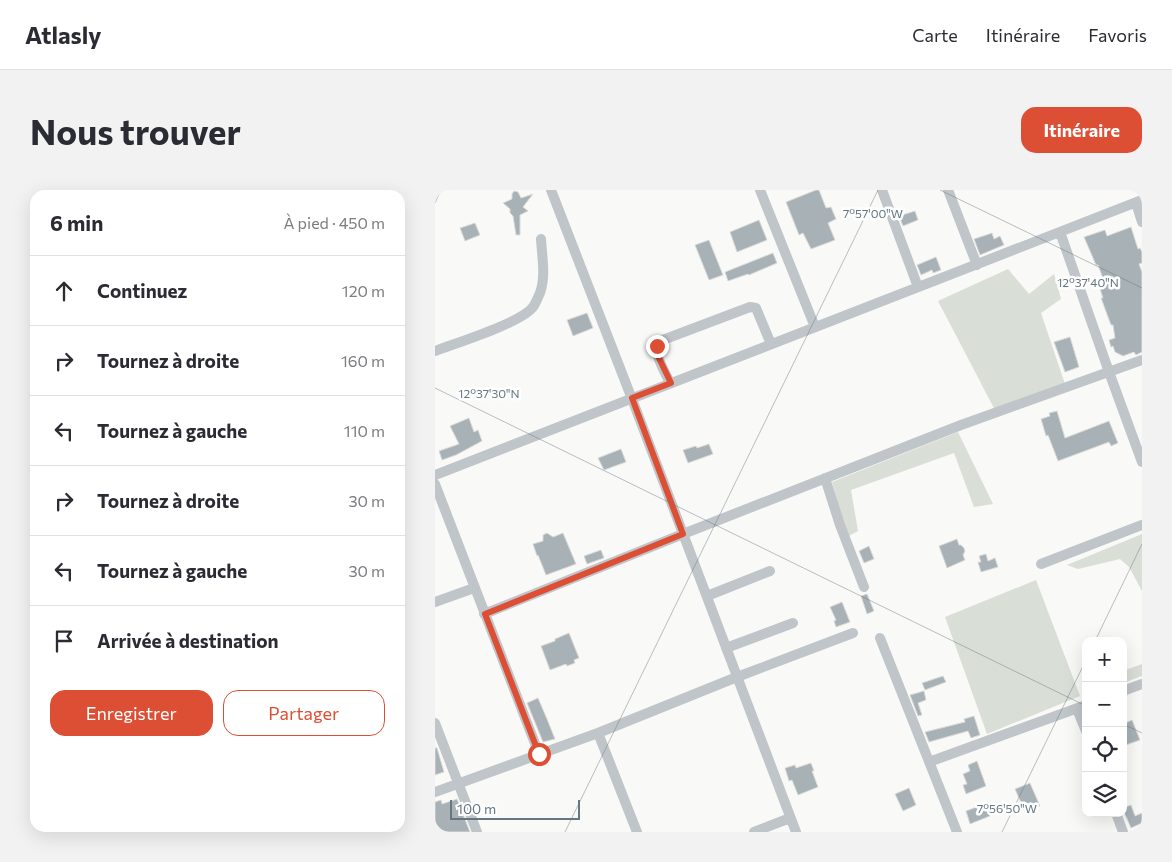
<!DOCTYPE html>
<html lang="fr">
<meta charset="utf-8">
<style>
:root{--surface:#fff;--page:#f2f2f3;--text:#2b2b33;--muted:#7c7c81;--line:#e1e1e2;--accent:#dc4f34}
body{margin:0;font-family:Commissioner,sans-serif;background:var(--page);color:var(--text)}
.controls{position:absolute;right:15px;bottom:15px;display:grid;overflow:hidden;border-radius:10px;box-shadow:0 5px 20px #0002}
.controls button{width:45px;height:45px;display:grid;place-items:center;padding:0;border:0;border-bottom:1px solid var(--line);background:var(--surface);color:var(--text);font:25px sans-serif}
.scale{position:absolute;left:15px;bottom:12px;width:130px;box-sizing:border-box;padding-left:5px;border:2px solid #657781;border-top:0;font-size:14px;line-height:18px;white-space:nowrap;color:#657781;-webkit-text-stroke:4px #fff;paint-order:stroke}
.stop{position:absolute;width:15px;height:15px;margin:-11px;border:4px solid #dc4f34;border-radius:50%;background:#fff}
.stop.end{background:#dc4f34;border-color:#fff;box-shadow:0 1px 5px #0008}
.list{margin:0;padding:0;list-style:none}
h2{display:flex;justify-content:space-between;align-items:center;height:65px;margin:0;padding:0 20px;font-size:21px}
h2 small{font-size:16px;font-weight:400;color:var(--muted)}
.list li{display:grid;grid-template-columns:32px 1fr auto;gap:15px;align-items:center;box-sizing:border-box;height:70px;padding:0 20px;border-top:1px solid var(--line)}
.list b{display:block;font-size:19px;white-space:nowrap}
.list em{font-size:16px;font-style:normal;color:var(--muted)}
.actions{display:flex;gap:10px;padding:15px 20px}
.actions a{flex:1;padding:11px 0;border:1px solid var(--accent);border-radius:15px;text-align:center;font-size:18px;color:var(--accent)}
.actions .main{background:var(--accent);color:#fff}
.icon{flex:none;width:28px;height:28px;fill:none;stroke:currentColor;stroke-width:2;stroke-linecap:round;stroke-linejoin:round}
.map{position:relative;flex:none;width:707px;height:642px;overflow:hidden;border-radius:15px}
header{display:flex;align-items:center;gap:30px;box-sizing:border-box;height:70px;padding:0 25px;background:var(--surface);border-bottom:1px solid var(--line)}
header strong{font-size:24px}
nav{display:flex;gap:28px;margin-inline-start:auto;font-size:18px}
.intro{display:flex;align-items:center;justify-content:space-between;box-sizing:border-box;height:120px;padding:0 30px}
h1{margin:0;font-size:35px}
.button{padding:12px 22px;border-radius:15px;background:var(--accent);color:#fff;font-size:18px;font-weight:700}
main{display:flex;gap:30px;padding:0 30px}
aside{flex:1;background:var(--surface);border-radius:15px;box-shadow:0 5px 20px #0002}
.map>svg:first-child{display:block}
.green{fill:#d9ded6}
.building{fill:#a7b1b6;stroke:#dbdbd9}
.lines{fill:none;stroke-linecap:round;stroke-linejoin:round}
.minor{stroke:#c0c5c9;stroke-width:10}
.route{stroke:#dc4f34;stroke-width:6}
.ticks{fill:none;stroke:#657781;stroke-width:1;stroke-opacity:0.45}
.ticks-label{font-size:12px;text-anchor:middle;fill:#657781;stroke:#fff;stroke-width:5;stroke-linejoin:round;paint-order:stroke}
</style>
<header>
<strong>Atlasly</strong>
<nav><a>Carte</a><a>Itinéraire</a><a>Favoris</a></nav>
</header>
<div class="intro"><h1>Nous trouver</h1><a class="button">Itinéraire</a></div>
<main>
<aside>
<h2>6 min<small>À pied · 450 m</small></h2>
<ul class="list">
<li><svg class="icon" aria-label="ahead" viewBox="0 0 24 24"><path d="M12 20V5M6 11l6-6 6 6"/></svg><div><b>Continuez</b></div><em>120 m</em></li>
<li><svg class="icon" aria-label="right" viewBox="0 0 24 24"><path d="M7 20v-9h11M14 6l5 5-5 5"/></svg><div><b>Tournez à droite</b></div><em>160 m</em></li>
<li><svg class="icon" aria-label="left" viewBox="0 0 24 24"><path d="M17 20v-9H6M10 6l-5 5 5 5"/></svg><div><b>Tournez à gauche</b></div><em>110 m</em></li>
<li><svg class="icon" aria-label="right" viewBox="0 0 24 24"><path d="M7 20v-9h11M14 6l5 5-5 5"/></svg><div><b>Tournez à droite</b></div><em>30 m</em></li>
<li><svg class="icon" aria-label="left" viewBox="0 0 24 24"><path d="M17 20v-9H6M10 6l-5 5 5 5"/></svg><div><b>Tournez à gauche</b></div><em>30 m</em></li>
<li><svg class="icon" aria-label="arrive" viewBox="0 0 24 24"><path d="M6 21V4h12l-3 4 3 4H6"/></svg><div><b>Arrivée à destination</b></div></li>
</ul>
<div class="actions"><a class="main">Enregistrer</a><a>Partager</a></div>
</aside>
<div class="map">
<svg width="707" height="642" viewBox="0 0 707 642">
<rect width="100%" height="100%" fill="#f9f9f7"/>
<path class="green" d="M 573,79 L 594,104 L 619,84 L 626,109 L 606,123 L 631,197 L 561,222 L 503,111 Z
M 523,242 L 558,314 L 539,317 L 519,263 L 416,300 L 423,341 L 412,347 L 397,292 Z
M 707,344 L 707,401 L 694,377 L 685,369 L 643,379 L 632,375 Z
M 601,390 L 645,506 L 552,544 L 510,427 Z
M 707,474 L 707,486 L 688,493 L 688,481 Z"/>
<path class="building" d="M 381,0 L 384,0 L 391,18 L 396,17 L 401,29 L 393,33 L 400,50 L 376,59 L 368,43 L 364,45 L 351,12 Z
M 79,1 L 83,2 L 86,8 L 98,4 L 88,17 L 93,21 L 85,25 L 85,45 L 81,45 L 78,26 L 75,23 L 75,19 L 68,13 L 77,9 L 77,4 Z
M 480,21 L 483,30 L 468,36 L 464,26 Z
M 324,30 L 332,50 L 302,62 L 295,42 Z
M 40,33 L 45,45 L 30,51 L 25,38 Z
M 696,37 L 703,59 L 705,58 L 707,62 L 707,73 L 704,74 L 707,82 L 707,162 L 701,165 L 699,162 L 688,166 L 680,162 L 678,156 L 676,157 L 674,150 L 680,148 L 678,135 L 676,135 L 666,108 L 668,108 L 663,93 L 669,91 L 663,75 L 661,75 L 649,47 L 670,40 L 672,46 Z
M 557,43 L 559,49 L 565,46 L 569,55 L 545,65 L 539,49 Z
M 274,50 L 288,85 L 274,90 L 260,55 Z
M 338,63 L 342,73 L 314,85 L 313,84 L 293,91 L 290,82 Z
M 501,67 L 506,80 L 498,83 L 497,80 L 486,85 L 482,75 Z
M 152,123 L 158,138 L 138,146 L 132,130 Z
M 635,147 L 644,177 L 630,182 L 619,152 Z
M 622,221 L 630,248 L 674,231 L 683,253 L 676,256 L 674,252 L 623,271 L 613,245 L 611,246 L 606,229 L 615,226 L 614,223 Z
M 34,228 L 39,242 L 43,240 L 47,251 L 21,265 L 7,270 L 4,261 L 24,254 L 15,236 Z
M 274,254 L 278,264 L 253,273 L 248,260 L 261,256 L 262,258 Z
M 186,259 L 191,272 L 169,280 L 163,268 Z
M 112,343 L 118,347 L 128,343 L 141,374 L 111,385 L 103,365 L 102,366 L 98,354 L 108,351 L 108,345 Z
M 522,349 L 524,355 L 526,355 L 529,358 L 530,361 L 528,365 L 530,370 L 512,378 L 504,356 Z
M 434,356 L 439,369 L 429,373 L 424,361 Z
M 166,360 L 169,368 L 152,374 L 149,366 Z
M 551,364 L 553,371 L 560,368 L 563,377 L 546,382 L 543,372 L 546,372 L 544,366 Z
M 432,404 L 439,421 L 432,424 L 426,406 Z
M 407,412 L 415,432 L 401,437 L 399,431 L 401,430 L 395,417 Z
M 134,443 L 144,468 L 139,470 L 140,473 L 132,476 L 131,474 L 115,480 L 106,456 L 120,451 L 120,449 Z
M 508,486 L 511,492 L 490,500 L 487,493 Z
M 489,501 L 491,510 L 483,513 L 487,525 L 483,526 L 475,505 Z
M 103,508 L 112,529 L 120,549 L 108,552 L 92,513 Z
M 539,526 L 545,545 L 536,548 L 533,541 L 494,552 L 490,542 L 530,532 L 529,529 Z
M 697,530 L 705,550 L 688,556 L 688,534 Z
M 0,558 L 2,558 L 9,582 L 0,585 Z
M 542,571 L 551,596 L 531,604 L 528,595 L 532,594 L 528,584 L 535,581 L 533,575 Z
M 376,573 L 379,581 L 377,581 L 383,597 L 363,605 L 357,590 L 354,591 L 350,578 L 360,575 L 361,578 Z
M 595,593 L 605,616 L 590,622 L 580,599 Z
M 474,598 L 481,615 L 468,621 L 460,604 Z
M 22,609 L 35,642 L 0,642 L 0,612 L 6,610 L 7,614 Z
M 550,614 L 555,626 L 535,634 L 531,621 Z
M 696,615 L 700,626 L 707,623 L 707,633 L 696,638 L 688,620 L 688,618 Z"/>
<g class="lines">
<path class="minor" d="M 116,0 L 197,209 L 361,642
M 325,0 L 380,137
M 447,0 L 483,97
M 513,0 L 542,75
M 701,13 L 707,32
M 625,42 L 674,182 L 707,272
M 0,161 C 21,153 86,133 98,117 C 101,113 103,107 105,103 C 111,86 107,67 106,49
M 235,193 C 230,181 217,164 225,151 L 315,117 L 321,118 L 336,154
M 0,285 L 707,10
M 390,288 L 405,335 L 429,397
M 0,294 L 104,564
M 606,374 L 707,335
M 272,406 L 335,381
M 0,412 L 39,398
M 49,424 L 248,344 L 526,235 L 707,170
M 445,448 L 522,642
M 291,458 L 358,433
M 688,501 L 707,494
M 642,519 L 651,541
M 0,533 L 42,642
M 163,543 L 202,642
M 494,572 L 651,515
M 0,602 L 163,543 L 302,487 L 418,443
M 681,623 L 688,642
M 319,642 L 355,628"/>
</g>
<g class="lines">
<path class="route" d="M 104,564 L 50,424 L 248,344 L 197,208 L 236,193 L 222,164 L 222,156"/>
</g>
<path class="ticks" d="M 505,0 L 707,98M 0,13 L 6,0M 0,198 L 651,516M 660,451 L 707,354M 688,534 L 707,543M 130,642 L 443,0M 567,642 L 651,470"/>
<g class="ticks-label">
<text x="438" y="28">7°57'00"W</text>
<text x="653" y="97">12°37'40"N</text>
<text x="54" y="208">12°37'30"N</text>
<text x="572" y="623">7°56'50"W</text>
</g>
</svg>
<div class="controls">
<button>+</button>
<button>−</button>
<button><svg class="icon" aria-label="locate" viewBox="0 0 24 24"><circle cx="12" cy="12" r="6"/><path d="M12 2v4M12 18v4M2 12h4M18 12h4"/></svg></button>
<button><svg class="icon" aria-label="layers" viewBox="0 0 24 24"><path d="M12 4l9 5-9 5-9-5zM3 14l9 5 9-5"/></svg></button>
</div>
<div class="scale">100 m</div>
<div class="stop" style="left:104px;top:564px"></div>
<div class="stop end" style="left:222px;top:156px"></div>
</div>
</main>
